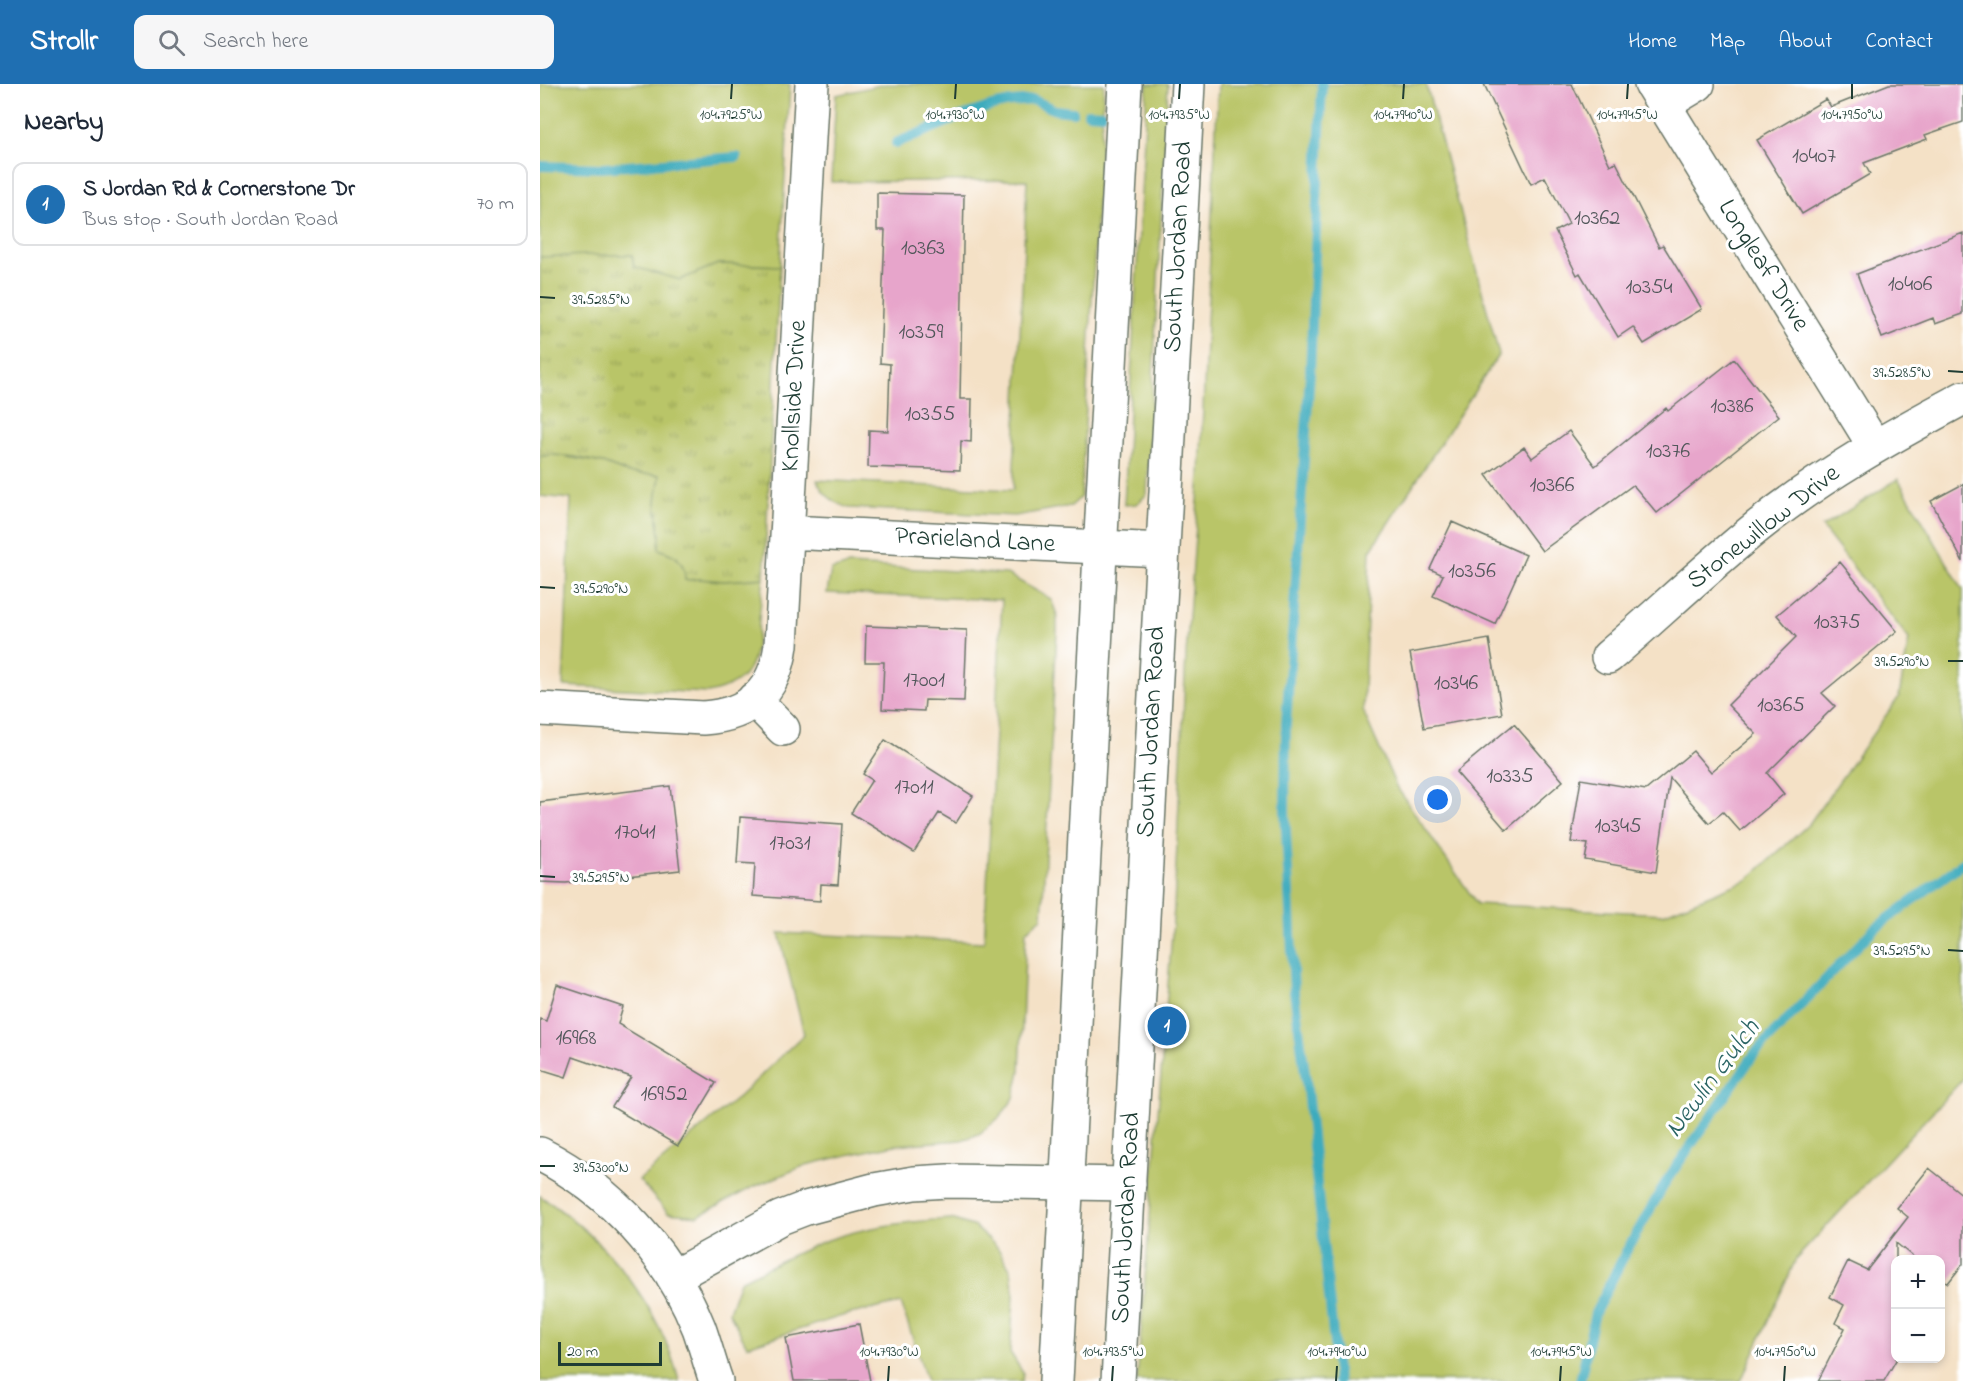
<!DOCTYPE html>
<meta charset="utf-8">
<style>
:root{--surface:#fff;--page:#f6f6f7;--text:#1f2937;--muted:#747a83;--line:#e0e1e3;--accent:#1f6fb2}
body{margin:0;font-family:"Indie Flower",sans-serif;background:var(--page);color:var(--text)}
.controls{position:absolute;right:18px;bottom:18px;display:grid;overflow:hidden;border-radius:12px;box-shadow:0 3px 9px #0003}
.controls button{width:54px;height:54px;display:grid;place-items:center;padding:0;border:0;border-bottom:2px solid var(--line);background:var(--surface);color:var(--text);font:30px sans-serif}
.scale{position:absolute;left:18px;bottom:15px;width:104px;box-sizing:border-box;padding-left:6px;border:3px solid #1f3d34;border-top:0;font-size:16px;line-height:21px;white-space:nowrap;color:#1f3d34;-webkit-text-stroke:4px #fff;paint-order:stroke}
.you{position:absolute;left:898px;top:716px;width:21px;height:21px;margin:-15px;border:4px solid #fff;border-radius:50%;background:#1a73e8;box-shadow:0 0 0 9px #1a73e833}
.badge{display:grid;place-items:center;width:39px;height:39px;border-radius:50%;background:var(--accent);color:#fff;font-size:20px;font-weight:700}
.pin{position:absolute;translate:-50% -50%;border:3px solid #fff;box-shadow:0 2px 6px #0006}
.list{margin:0;padding:0;list-style:none}
h2{display:flex;justify-content:space-between;align-items:center;height:78px;margin:0;padding:0 24px;font-size:26px}
h2 small{font-size:20px;font-weight:400;color:var(--muted)}
.list li{display:grid;grid-template-columns:39px 1fr auto;gap:18px;align-items:center;box-sizing:border-box;height:84px;margin:0 12px 12px;padding:0 12px;border:2px solid var(--line);border-radius:12px}
.list b{display:block;font-size:22px;white-space:nowrap}
.list p{margin:0;font-size:20px;white-space:nowrap;color:var(--muted)}
.list em{font-size:20px;font-style:normal;color:var(--muted)}
.icon{flex:none;width:33px;height:33px;fill:none;stroke:currentColor;stroke-width:2;stroke-linecap:round;stroke-linejoin:round}
.map{position:relative;flex:none;width:1423px;height:1297px;overflow:hidden}
header{display:flex;align-items:center;gap:36px;box-sizing:border-box;height:84px;padding:0 30px;background:var(--accent);color:#fff}
header strong{font-size:28px}
nav{display:flex;gap:33px;margin-inline-start:auto;font-size:21px}
.search{width:420px;height:54px;background:var(--page);display:flex;align-items:center;gap:15px;box-sizing:border-box;padding:0 21px;border-radius:12px;color:var(--muted);font-size:22px}
main{display:flex}
aside{flex:1;background:var(--surface)}
.map>svg:first-child{display:block}
.green{fill:#b9c567;stroke:#6c814e;stroke-width:1.5}
.park{fill:url(#park-tufts);stroke:#6c814e;stroke-width:1.5}
.lines{fill:none;stroke-linecap:round;stroke-linejoin:round}
.stream{stroke:#3eabbd;stroke-width:10}
.building{fill:#e7a5cb}
.minor-casing{stroke:#6a7667;stroke-width:36}
.primary-casing{stroke:#6a7667;stroke-width:36}
.minor{stroke:#fff;stroke-width:33}
.primary{stroke:#fff;stroke-width:33}
.ticks{fill:none;stroke:#1f3d34;stroke-width:2}
.labels{text-anchor:middle;dominant-baseline:central;stroke-width:6;stroke-linejoin:round;paint-order:stroke}
.number-label{font-size:22px;fill:#51575a}
.street-label{font-size:26px;fill:#1f3d34;stroke:#fff}
.water-label{font-size:27px;font-style:italic;fill:#2a6464;stroke:#fff}
.ticks-label{font-size:15px;text-anchor:middle;fill:#1f3d34;stroke:#fff;stroke-width:6;stroke-linejoin:round;paint-order:stroke}
</style>
<header>
<strong>Strollr</strong>
<div class="search"><svg class="icon" aria-label="search" viewBox="0 0 24 24"><circle cx="10" cy="10" r="6"/><path d="M15 15l6 6"/></svg>Search here</div>
<nav><a>Home</a><a>Map</a><a>About</a><a>Contact</a></nav>
</header>
<main>
<aside>
<h2>Nearby<small></small></h2>
<ul class="list">
<li><span class="badge">1</span><div><b>S Jordan Rd &amp; Cornerstone Dr</b><p>Bus stop · South Jordan Road</p></div><em>70 m</em></li>
</ul>
</aside>
<div class="map">
<svg width="1423" height="1297" viewBox="0 0 1423 1297">
<defs>
<pattern id="park-tufts" width="24" height="20" patternUnits="userSpaceOnUse" patternTransform="scale(1.5)"><rect width="24" height="20" fill="#b9c567"/><path d="M3 7l-1-3M5 7V3M7 7l1-3M15 17l-1-3M17 17v-4M19 17l1-3" fill="none" stroke="#96a156"/></pattern>
</defs>
<rect width="100%" height="100%" fill="#fff"/>
<filter id="ink" filterUnits="userSpaceOnUse"><feTurbulence type="fractalNoise" baseFrequency=".0167" numOctaves="2"/><feDisplacementMap in="SourceGraphic" scale="12" xChannelSelector="R" yChannelSelector="G"/><feConvolveMatrix kernelMatrix="1 2 1 2 8 2 1 2 1" color-interpolation-filters="sRGB"/></filter>
<filter id="wash" filterUnits="userSpaceOnUse"><feTurbulence type="fractalNoise" baseFrequency=".008" numOctaves="4" result="noise"/><feDisplacementMap in="SourceGraphic" scale="24" xChannelSelector="R" yChannelSelector="G"/><feGaussianBlur stdDeviation="1.35" result="paint"/><feColorMatrix in="noise" values="0 0 0 0 0 0 0 0 0 0 0 0 0 0 0 0 0 1.4 0 .05"/><feComposite in="paint" operator="in"/></filter>
<g filter="url(#wash)">
<rect width="100%" height="100%" fill="#f4e1c6"/>
<path class="green" d="M 0,0 L 250,0 L 240,182 L 178,180 L 140,196 L 94,183 L 92,171 L 0,173 Z
M 345,0 L 564,0 L 541,413 L 531,422 L 475,432 L 309,424 C 295,420 282,410 277,396 L 473,406 L 487,96 L 291,98 L 296,11 Z
M 607,0 L 628,0 L 607,410 L 597,420 L 584,421 Z
M 678,0 L 886,0 L 959,270 L 830,467 L 823,627 L 856,702 L 937,820 L 1123,830 L 1207,796 L 1269,740 L 1359,613 L 1369,555 L 1282,443 L 1358,395 L 1423,506 L 1423,995 L 1256,1175 L 1201,1297 L 597,1297 L 634,824 L 646,571 L 660,390 Z
M 15,371 L 63,379 L 89,389 L 120,391 L 116,418 L 120,451 L 119,465 C 136,471 145,476 145,496 L 160,495 L 184,497 L 224,494 C 222,508 220,523 219,537 C 216,577 212,600 168,609 L 23,602 L 31,415 L 0,412 L 0,372 Z
M 309,481 L 467,490 L 511,515 L 517,531 L 517,547 L 502,834 L 486,847 L 480,987 L 474,1014 L 460,1033 L 439,1050 L 422,1056 L 355,1061 L 312,1070 L 266,1081 L 211,1104 L 158,1132 L 128,1129 L 99,1096 L 201,1011 L 264,950 L 239,849 L 444,858 L 462,516 L 287,509 L 291,486 Z
M 0,1112 C 65,1154 120,1221 139,1297 L 0,1297 Z
M 411,1135 L 435,1143 L 457,1163 L 471,1186 L 474,1212 L 470,1268 L 483,1289 L 482,1297 L 387,1297 L 361,1219 L 305,1231 L 207,1262 L 189,1228 L 200,1197 C 229,1183 258,1167 288,1156 C 327,1142 370,1137 411,1135 Z"/>
<path class="park" d="M 48,171 L 92,171 L 94,183 L 140,196 L 178,180 L 240,182 L 224,494 L 184,497 L 160,495 L 145,496 C 145,476 136,471 119,465 L 120,451 L 116,418 L 120,391 L 89,389 L 63,379 L 35,373 L 15,371 L 0,372 L 0,173 Z"/>
<g class="lines">
<path class="stream" d="M 782,0 L 770,289 L 746,640 L 745,727 L 754,908 L 766,996 L 798,1297
M 548,29 L 562,30
M 356,59 L 422,32 L 452,22 L 471,18 L 494,16 L 515,26 L 533,28
M 0,82 L 62,84 L 197,73
M 1040,1297 L 1055,1229 L 1087,1166 L 1127,1096 L 1215,969 L 1334,845 L 1423,779"/>
</g>
<g id="blocks">
<path class="building" d="M 944,0 L 1032,0 L 1070,81 L 1076,78 L 1119,163 L 1123,161 L 1162,225 L 1104,260 L 1093,243 L 1078,253 L 1040,189 L 1037,191 L 1015,147 L 1029,140 L 1005,93 L 991,100 Z
M 1349,0 L 1423,0 L 1423,38 L 1385,51 L 1387,55 L 1324,79 L 1330,90 L 1262,130 L 1217,56 L 1286,15 L 1291,23 Z
M 337,109 L 424,111 L 420,315 L 432,315 L 431,358 L 421,357 L 420,386 L 328,383 L 329,346 L 348,347 L 350,280 L 340,279 L 345,146 L 337,146 Z
M 1423,149 L 1423,230 L 1395,240 L 1393,234 L 1342,254 L 1317,190 Z
M 1194,275 L 1239,332 L 1117,429 L 1093,401 L 1002,467 L 946,391 L 984,363 L 992,374 L 1029,347 L 1055,382 L 1126,324 L 1128,327 Z
M 1423,400 L 1423,478 L 1391,417 Z
M 912,438 L 986,471 L 955,540 L 893,512 L 903,491 L 890,485 Z
M 1300,478 L 1357,547 L 1282,609 L 1295,622 L 1227,689 L 1244,710 L 1200,747 L 1183,728 L 1169,739 L 1130,694 L 1116,788 L 1045,776 L 1048,760 L 1031,758 L 1041,695 L 1106,706 L 1153,667 L 1171,688 L 1216,650 L 1188,621 L 1256,553 L 1237,531 Z
M 326,542 L 427,546 L 424,617 L 385,616 L 384,627 L 342,625 L 344,578 L 325,578 Z
M 949,555 L 962,630 L 884,644 L 870,569 Z
M 974,640 L 1023,697 L 966,746 L 916,688 Z
M 345,656 L 433,712 L 416,739 L 399,729 L 374,768 L 311,729 L 332,696 L 323,690 Z
M 130,702 L 140,786 L 26,799 L 0,798 L 0,718 Z
M 200,733 L 302,740 L 298,801 L 281,800 L 280,817 L 213,812 L 215,780 L 197,779 Z
M 17,901 L 83,923 L 78,940 L 176,999 L 138,1062 L 72,1023 L 91,993 L 33,973 L 26,993 L 0,985 L 0,935 L 6,937 Z
M 1389,1084 L 1423,1111 L 1423,1180 L 1408,1199 L 1401,1194 L 1401,1176 L 1377,1176 L 1356,1159 L 1356,1276 L 1344,1297 L 1278,1297 L 1305,1244 L 1295,1239 L 1304,1221 L 1290,1213 L 1308,1177 L 1327,1186 L 1368,1133 L 1357,1124 Z
M 319,1240 L 330,1297 L 254,1297 L 246,1254 Z"/>
</g>
</g>
<g filter="url(#ink)">
<use href="#blocks" fill-opacity="0" stroke="#6a7667" stroke-width="1.5"/>
<g class="lines">
<g class="minor-casing">
<path id="minor" d="M 1111,0 L 1335,363
M 1123,21 L 1158,0
M 248,448 L 622,466
M 1068,573 C 1118,530 1166,484 1217,443 C 1280,392 1352,352 1423,314
M 214,615 L 243,645
M 0,625 L 163,634 C 210,631 235,607 241,561 L 272,0
M 0,1070 C 72,1107 129,1169 159,1244 C 165,1261 170,1280 176,1297
M 133,1193 L 240,1134 L 266,1124 L 334,1106 L 374,1099 L 408,1097 L 589,1100"/>
</g>
<g class="primary-casing">
<path id="primary" d="M 516,1297 L 585,0
M 578,1297 L 648,0"/>
</g>
<use href="#minor" class="minor"/>
<use href="#primary" class="primary"/>
</g>
</g>
<path class="ticks" d="M 191,15 L 192,0M 415,15 L 416,0M 639,15 L 640,0M 863,15 L 864,0M 1087,15 L 1088,0M 1312,15 L 1312,0M 0,213 L 15,214M 1408,287 L 1423,288M 0,503 L 15,504M 1408,577 L 1423,577M 0,792 L 15,793M 1408,866 L 1423,867M 0,1082 L 15,1082M 348,1297 L 349,1282M 572,1297 L 573,1282M 796,1297 L 797,1282M 1020,1297 L 1021,1282M 1244,1297 L 1245,1282"/>
<g class="labels">
<g class="number-label">
<text x="1274" y="73">10407</text>
<text x="1057" y="135">10362</text>
<text x="383" y="165">10363</text>
<text x="1370" y="201">10406</text>
<text x="1109" y="204">10354</text>
<text x="381" y="249">10359</text>
<text x="1192" y="323">10386</text>
<text x="390" y="331">10355</text>
<text x="1128" y="368">10376</text>
<text x="1012" y="402">10366</text>
<text x="932" y="488">10356</text>
<text x="1297" y="539">10375</text>
<text x="384" y="597">17001</text>
<text x="916" y="600">10346</text>
<text x="1241" y="622">10365</text>
<text x="970" y="693">10335</text>
<text x="374" y="704">17011</text>
<text x="1078" y="743">10345</text>
<text x="95" y="749">17041</text>
<text x="250" y="760">17031</text>
<text x="36" y="955">16968</text>
<text x="124" y="1011">16952</text>
</g>
<g class="street-label">
<text transform="translate(639 163) rotate(-87)">South Jordan Road</text>
<text transform="translate(1223 182) rotate(58)">Longleaf Drive</text>
<text transform="translate(255 312) rotate(-87)">Knollside Drive</text>
<text transform="translate(1224 444) rotate(-38)">Stonewillow Drive</text>
<text transform="translate(435 457) rotate(3)">Prarieland Lane</text>
<text transform="translate(612 648) rotate(-87)">South Jordan Road</text>
<text transform="translate(587 1134) rotate(-87)">South Jordan Road</text>
</g>
<g class="water-label">
<text transform="translate(1173 995) rotate(-53)">Newlin Gulch</text>
</g>
</g>
<g class="ticks-label">
<text x="191" y="35">104.7925°W</text>
<text x="415" y="35">104.7930°W</text>
<text x="639" y="35">104.7935°W</text>
<text x="863" y="35">104.7940°W</text>
<text x="1087" y="35">104.7945°W</text>
<text x="1312" y="35">104.7950°W</text>
<text x="61" y="220">39.5285°N</text>
<text x="1362" y="293">39.5285°N</text>
<text x="61" y="509">39.5290°N</text>
<text x="1362" y="582">39.5290°N</text>
<text x="61" y="798">39.5295°N</text>
<text x="1362" y="871">39.5295°N</text>
<text x="61" y="1088">39.5300°N</text>
<text x="349" y="1272">104.7930°W</text>
<text x="573" y="1272">104.7935°W</text>
<text x="797" y="1272">104.7940°W</text>
<text x="1021" y="1272">104.7945°W</text>
<text x="1245" y="1272">104.7950°W</text>
</g>
</svg>
<div class="controls">
<button>+</button>
<button>−</button>
</div>
<div class="scale">20 m</div>
<div class="you"></div>
<div class="pin badge" style="left:627px;top:942px">1</div>
</div>
</main>
